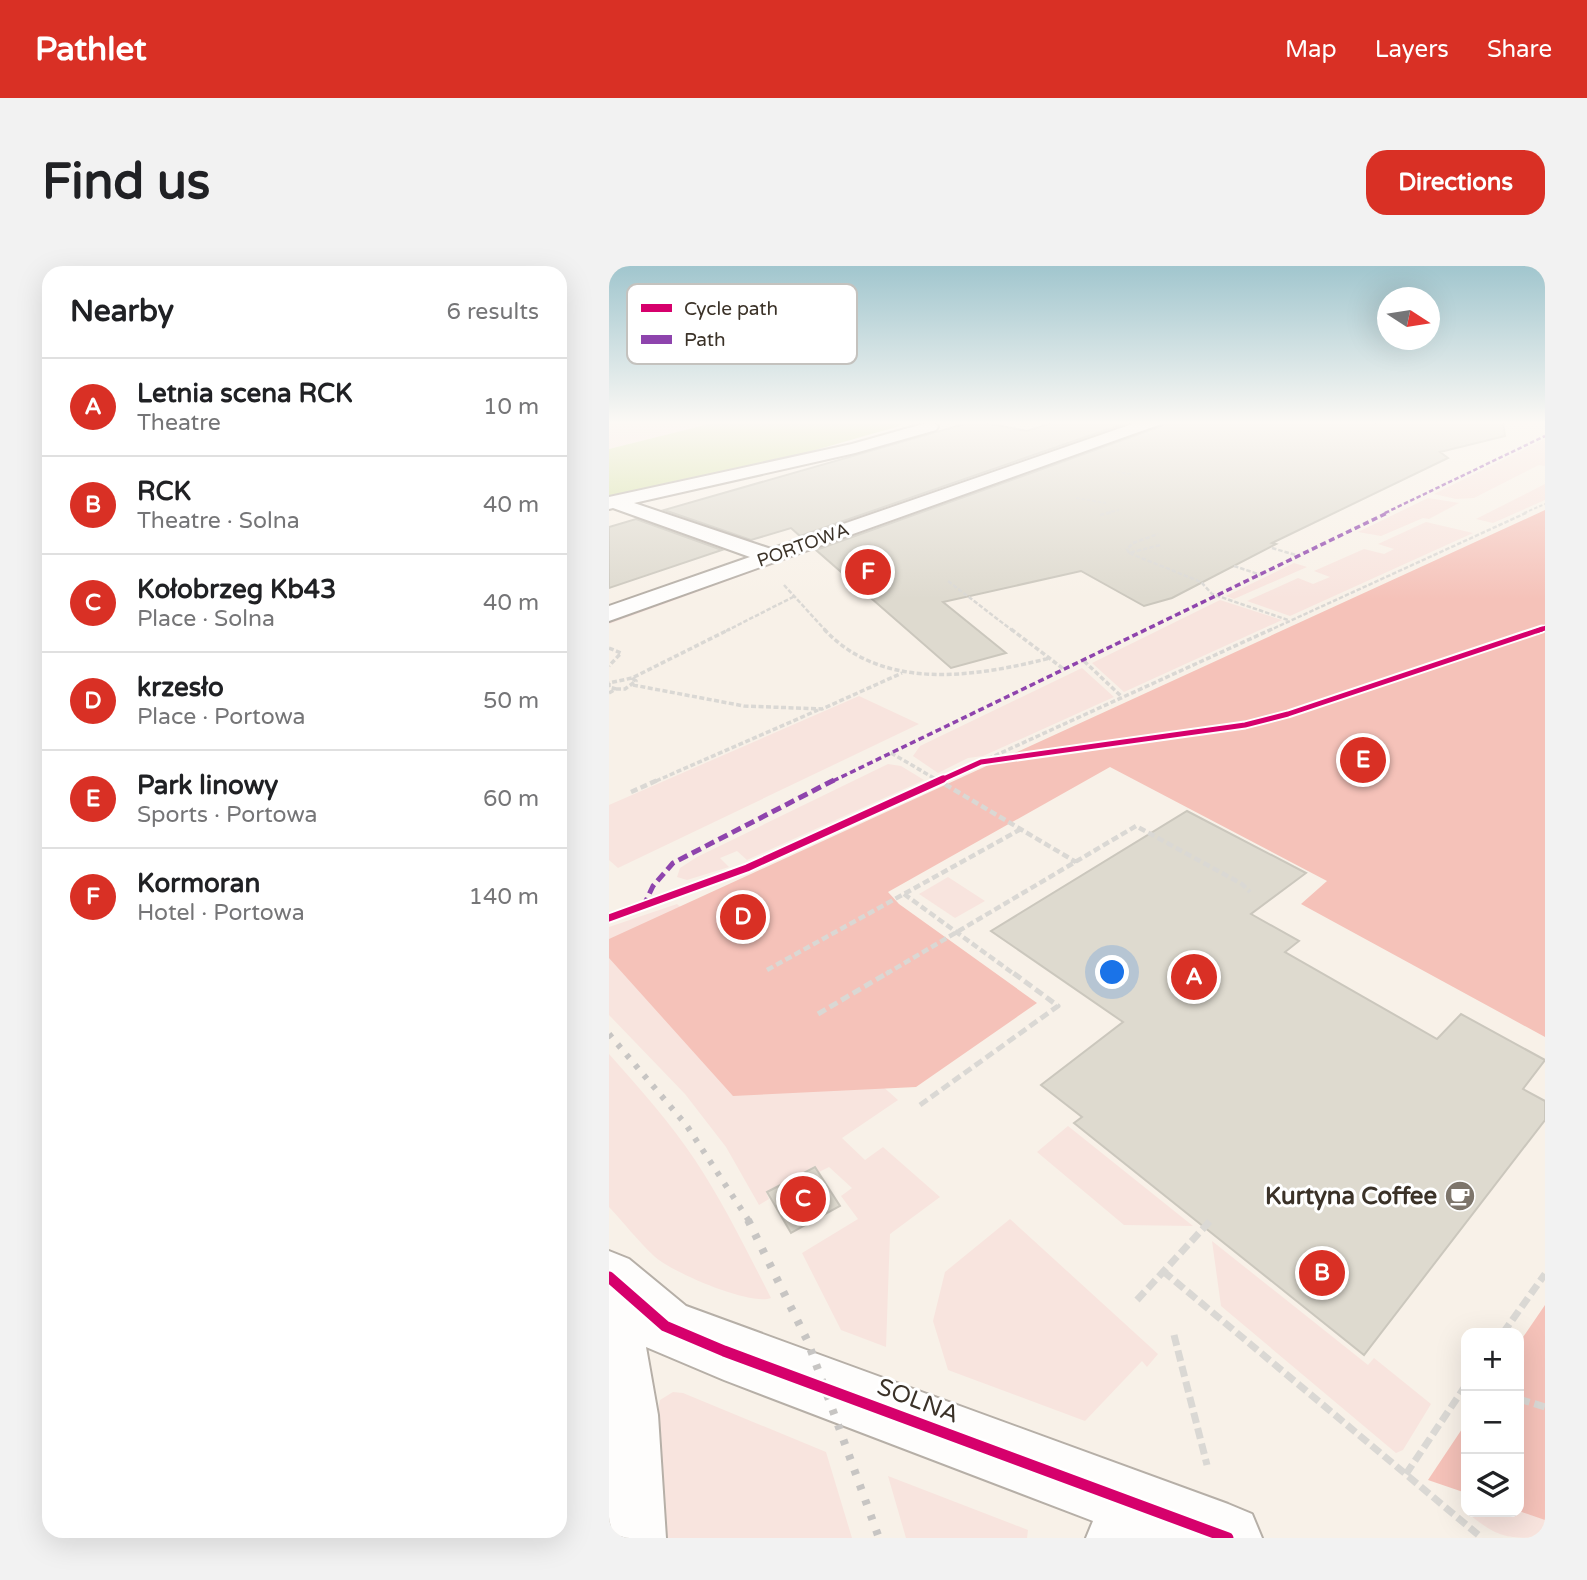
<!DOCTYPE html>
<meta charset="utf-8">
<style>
:root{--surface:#fff;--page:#f2f2f2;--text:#202124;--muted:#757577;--line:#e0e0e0;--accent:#d93025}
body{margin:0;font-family:"Varela Round",sans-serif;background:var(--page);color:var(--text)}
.controls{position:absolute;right:21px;bottom:21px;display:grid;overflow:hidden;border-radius:14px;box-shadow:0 7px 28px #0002}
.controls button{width:63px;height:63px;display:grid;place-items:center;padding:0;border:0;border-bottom:2px solid var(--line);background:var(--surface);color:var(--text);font:35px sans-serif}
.compass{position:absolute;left:768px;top:21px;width:63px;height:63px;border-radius:50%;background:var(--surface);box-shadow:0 7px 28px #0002;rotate:102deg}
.you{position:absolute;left:504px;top:707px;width:24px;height:24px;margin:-18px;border:5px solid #fff;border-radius:50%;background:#1a73e8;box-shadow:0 0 0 10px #1a73e833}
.badge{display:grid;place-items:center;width:46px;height:46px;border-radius:50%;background:var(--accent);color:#fff;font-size:23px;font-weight:700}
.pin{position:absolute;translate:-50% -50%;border:4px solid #fff;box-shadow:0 2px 7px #0006}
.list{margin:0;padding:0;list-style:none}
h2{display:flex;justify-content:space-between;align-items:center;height:91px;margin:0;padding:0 28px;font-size:30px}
h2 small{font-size:23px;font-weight:400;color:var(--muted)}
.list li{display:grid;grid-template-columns:46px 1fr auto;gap:21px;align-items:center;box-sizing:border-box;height:98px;padding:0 28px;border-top:2px solid var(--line)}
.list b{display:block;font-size:26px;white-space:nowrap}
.list p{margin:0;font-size:23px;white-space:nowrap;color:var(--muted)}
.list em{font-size:23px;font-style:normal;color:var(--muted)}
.icon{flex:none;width:38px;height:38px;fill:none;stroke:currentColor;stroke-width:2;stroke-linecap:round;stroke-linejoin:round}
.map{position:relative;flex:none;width:936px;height:1272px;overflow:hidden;border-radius:21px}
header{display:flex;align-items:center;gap:42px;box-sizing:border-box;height:98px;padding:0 35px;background:var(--accent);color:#fff}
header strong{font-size:33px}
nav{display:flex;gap:38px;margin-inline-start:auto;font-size:24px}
.intro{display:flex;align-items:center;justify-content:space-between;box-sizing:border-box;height:168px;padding:0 42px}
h1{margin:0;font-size:49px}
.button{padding:18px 32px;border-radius:21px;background:var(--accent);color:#fff;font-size:24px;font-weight:700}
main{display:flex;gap:42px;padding:0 42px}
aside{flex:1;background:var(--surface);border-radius:21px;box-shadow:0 7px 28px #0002}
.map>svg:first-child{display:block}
.green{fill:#f8e4de}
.forest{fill:#f5c2b9}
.water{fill:#d6e2a8}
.building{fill:#dedacf;stroke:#cbc7bd;stroke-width:2}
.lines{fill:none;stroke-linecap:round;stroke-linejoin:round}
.minor-casing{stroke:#b6afa7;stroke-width:4}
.path-far5{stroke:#dad8d4;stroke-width:2;stroke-dasharray:3.5 2;stroke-linecap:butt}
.path-far4{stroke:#dad8d4;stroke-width:2.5;stroke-dasharray:4.5 2;stroke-linecap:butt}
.path-far3{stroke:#dad8d4;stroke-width:3.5;stroke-dasharray:5 2.5;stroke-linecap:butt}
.path-far2{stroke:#dad8d4;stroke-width:4.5;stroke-dasharray:7 3.5;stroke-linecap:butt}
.path-far1{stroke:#dad8d4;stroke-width:5;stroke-dasharray:9 4.5;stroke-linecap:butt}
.path{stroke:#dad8d4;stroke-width:7;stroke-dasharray:11 5;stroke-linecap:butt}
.minor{fill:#fefdfc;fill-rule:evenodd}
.rail-far1{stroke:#c7c5c3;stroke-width:6;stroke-dasharray:4.5 9;stroke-linecap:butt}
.rail{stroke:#c7c5c3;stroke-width:8;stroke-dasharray:5 11;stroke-linecap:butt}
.quiet-far2{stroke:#8e44ad;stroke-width:2.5;stroke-dasharray:4.5 2.5;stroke-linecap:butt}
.quiet-far1{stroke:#8e44ad;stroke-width:3.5;stroke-dasharray:6 3.5;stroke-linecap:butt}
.quiet{stroke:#8e44ad;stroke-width:5;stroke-dasharray:10 5;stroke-linecap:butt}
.cycleway-far3-casing{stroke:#fff;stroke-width:7}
.cycleway-far2-casing{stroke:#fff;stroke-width:9}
.cycleway-far1-casing{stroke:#fff;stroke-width:11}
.cycleway-casing{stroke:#fff;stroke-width:16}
.cycleway-far3{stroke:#d6006c;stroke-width:4.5}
.cycleway-far2{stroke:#d6006c;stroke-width:5}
.cycleway-far1{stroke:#d6006c;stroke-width:7}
.cycleway{stroke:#d6006c;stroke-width:11}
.labels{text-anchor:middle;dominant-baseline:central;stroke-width:6;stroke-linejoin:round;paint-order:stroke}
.far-street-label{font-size:18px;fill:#3b3228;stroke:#fff}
.near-poi-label{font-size:24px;font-weight:bold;fill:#3b3228;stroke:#fff;text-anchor:end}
.near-street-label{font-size:24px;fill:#3b3228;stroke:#fff}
.key{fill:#fff;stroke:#c4c2be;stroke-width:2}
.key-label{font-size:19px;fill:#3b3228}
</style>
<header>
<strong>Pathlet</strong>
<nav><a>Map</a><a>Layers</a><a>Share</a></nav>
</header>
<div class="intro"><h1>Find us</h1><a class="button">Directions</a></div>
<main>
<aside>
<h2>Nearby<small>6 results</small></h2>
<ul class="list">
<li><span class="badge">A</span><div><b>Letnia scena RCK</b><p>Theatre</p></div><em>10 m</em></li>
<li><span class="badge">B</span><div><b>RCK</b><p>Theatre · Solna</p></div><em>40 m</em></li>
<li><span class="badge">C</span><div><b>Kołobrzeg Kb43</b><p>Place · Solna</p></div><em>40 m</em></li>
<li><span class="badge">D</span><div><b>krzesło</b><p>Place · Portowa</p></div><em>50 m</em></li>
<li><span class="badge">E</span><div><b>Park linowy</b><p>Sports · Portowa</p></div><em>60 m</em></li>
<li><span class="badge">F</span><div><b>Kormoran</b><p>Hotel · Portowa</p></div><em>140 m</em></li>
</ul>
</aside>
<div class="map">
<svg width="936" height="1272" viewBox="0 0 936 1272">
<rect width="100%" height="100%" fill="#f8f1e8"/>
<path class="green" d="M 0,155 L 112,155 L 0,183 Z
M 936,173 L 936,200 L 930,199 L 865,232 L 847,233 L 825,228 Z
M 936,218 L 936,234 L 884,257 L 867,253 Z
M 819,232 L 850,237 L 820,253 L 814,252 L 772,270 L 749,266 Z
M 817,256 L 864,267 L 681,350 L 638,335 L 689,312 L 704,318 L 721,311 L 705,305 L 755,283 L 775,288 L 785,283 L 769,278 Z
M 240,271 L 0,358 L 0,354 L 230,272 Z
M 685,297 L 698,301 L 625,333 L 617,330 Z
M 611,334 L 673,354 L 515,426 L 483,397 Z
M 473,402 L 505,431 L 374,490 L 359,492 L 329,507 L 304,490 L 311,480 Z
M 250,430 L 310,458 L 9,602 L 0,594 L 0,539 Z
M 279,498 L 292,500 L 315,514 L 138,594 L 128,585 L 111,592 L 120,601 L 78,614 L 68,611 L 71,602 L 88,591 Z
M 339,611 L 376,635 L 346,652 L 310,628 Z
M 68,638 L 289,834 L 233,872 L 256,894 L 274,881 L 331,931 L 281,968 L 277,1081 L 232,1064 L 193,987 L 249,953 L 232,930 L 243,922 L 220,901 L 210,906 L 206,900 L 157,926 L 160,933 L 150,939 L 117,881 L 76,828 L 0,749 L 0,661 Z
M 0,788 C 30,822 61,856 86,894 C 115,938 138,985 162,1032 C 141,1040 62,1006 45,990 C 29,975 15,957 0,941 Z
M 459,860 L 584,960 L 515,959 L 428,886 Z
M 401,953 L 549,1088 L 538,1101 L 533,1095 L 476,1155 L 339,1104 L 324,1055 L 336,1006 Z
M 603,975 L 759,1099 L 765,1092 L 822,1138 L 794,1184 L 787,1187 L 612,1040 Z
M 64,1126 L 74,1127 L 217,1186 L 243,1272 L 52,1272 L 50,1139 L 51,1134 Z
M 910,1147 L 936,1154 L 936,1272 C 894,1272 890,1272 857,1246 L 910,1246 Z
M 279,1210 L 419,1264 L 418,1272 L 297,1272 Z"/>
<path class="forest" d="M 936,244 L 936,771 L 692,638 L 718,615 L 501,501 L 279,626 L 290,638 L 428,737 L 307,821 L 124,830 L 0,692 L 0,673 Z
M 936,1039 L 936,1254 L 910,1245 L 910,1077 Z
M 857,1157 L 857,1227 L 819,1214 Z"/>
<path class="water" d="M 112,155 L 300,155 L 287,161 L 175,193 L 0,230 L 0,183 Z"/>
<path class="building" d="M 366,155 L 418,165 L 449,155 L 523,155 L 191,270 L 182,262 L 142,274 L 55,244 Z
M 558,155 L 758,155 L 768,158 L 781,155 L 894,155 L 896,170 L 831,186 L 839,192 L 663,277 L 667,278 L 563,332 L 535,340 L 472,305 L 334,336 L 397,387 L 342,402 L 207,284 L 553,160 Z
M 27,253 L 113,284 L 0,322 L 0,261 Z
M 578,545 L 697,607 L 642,648 L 690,675 L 676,686 L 828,773 L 852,748 L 936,794 L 914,823 L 936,835 L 936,854 L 755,1089 L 465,857 L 473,851 L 432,819 L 514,756 L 382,665 Z
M 206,901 L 231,940 L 182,967 L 158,926 Z"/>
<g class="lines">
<g class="minor-casing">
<path id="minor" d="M 532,155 L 555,155 L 552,158 L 0,355 L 0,340 L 141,291 L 4,242 L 0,243 L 0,231 L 243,178 L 321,156 L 327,158 L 329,161 L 327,164 L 246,187 L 25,237 L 162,283 Z
M 0,985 L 20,993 L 77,1040 L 619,1238 L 643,1248 L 653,1272 L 477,1272 L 484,1255 L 115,1114 L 37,1081 L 49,1149 L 57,1272 L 0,1272 Z"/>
</g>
<path class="path-far5" d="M 502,205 L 522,208
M 467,232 L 497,237
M 497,247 L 510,244
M 915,247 L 936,238"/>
<path class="path-far4" d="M 491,249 L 504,246
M 551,279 L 520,287 L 592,316 L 603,328 L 679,354
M 663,282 L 690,290
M 520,287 L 518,283 L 524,277 L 549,268
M 625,300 L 652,309
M 339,315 L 404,365
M 175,319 L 217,365
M 117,365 L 186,330
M 659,365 L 919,246"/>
<path class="path-far3" d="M 215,363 C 273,426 366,411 441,392
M 402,363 L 456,404
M 0,382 L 12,387 L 0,400
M 475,395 L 513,431
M 24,419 L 135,440 L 213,443 L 293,407
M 7,423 L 16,423 L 27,415 L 23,412
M 0,427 L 7,423 L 0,421 L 0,417 L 23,412 L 121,363
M 282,487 L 330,515
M 372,496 L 663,363
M 47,515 L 209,444"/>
<path class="path-far2" d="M 327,513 L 467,596
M 22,526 L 51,513
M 295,628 L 405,708
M 158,704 L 412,563
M 277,708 L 527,560 L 633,618 L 641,626"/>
<path class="path-far1" d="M 209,748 L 280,706
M 311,839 L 449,740 L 403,706"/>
<path class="path" d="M 554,1005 L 873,1272
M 528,1034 L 602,954
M 894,1067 L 936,1008
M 565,1069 L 598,1199
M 910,1133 L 936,1141
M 797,1208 L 857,1119"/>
<use href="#minor" class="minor"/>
<path class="rail-far1" d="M 0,768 L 78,860 L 140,955"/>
<path class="rail" d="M 139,954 L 199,1076 L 270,1272"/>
<path class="quiet-far2" d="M 776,247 L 936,170"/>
<path class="quiet-far1" d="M 224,515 L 780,246"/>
<path class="quiet" d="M 34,641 L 44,620 L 64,597 L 227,513"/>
<g class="cycleway-far3-casing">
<path id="cycleway-far3" d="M 928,365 L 936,362"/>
</g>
<g class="cycleway-far2-casing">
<path id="cycleway-far2" d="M 330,515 L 372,496 L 636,459 L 679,448 L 933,363"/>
</g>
<g class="cycleway-far1-casing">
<path id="cycleway-far1" d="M 0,652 L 138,602 L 334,513"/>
</g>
<g class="cycleway-casing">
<path id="cycleway" d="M 0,1011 L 56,1060 L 115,1085 L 619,1272"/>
</g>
<use href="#cycleway-far3" class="cycleway-far3"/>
<use href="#cycleway-far2" class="cycleway-far2"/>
<use href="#cycleway-far1" class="cycleway-far1"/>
<use href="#cycleway" class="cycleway"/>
</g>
<linearGradient id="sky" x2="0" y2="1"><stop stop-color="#a1c6ce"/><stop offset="0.47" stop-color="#fcf9f5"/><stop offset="1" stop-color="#fcf9f5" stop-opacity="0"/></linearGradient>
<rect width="936" height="333" fill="url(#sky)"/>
<defs>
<g id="cafe-disc" transform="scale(1.575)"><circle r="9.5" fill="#7d756b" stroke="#fff"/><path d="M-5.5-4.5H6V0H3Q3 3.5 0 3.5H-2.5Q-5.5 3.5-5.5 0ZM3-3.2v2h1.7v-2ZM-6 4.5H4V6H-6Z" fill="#fff"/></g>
</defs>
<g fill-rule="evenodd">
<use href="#cafe-disc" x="851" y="930"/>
</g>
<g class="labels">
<g class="far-street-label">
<text transform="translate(194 279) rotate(-20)">PORTOWA</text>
</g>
<g class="near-poi-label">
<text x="828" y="930">Kurtyna Coffee</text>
</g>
<g class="near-street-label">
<text transform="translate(309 1135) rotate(21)">SOLNA</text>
</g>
</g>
<rect x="18" y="18" width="230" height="80" rx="10" class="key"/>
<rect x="32" y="38" width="31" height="8" fill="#d6006c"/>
<rect x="32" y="69" width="31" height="9" fill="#8e44ad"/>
<g class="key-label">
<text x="75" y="49">Cycle path</text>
<text x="75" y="80">Path</text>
</g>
</svg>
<div class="controls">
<button>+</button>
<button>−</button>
<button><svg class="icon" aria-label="layers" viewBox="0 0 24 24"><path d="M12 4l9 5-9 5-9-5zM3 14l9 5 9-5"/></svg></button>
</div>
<svg class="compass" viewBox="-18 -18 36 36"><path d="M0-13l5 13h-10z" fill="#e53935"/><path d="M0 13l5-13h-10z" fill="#757577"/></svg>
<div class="you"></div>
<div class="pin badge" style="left:585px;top:711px">A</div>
<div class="pin badge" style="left:713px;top:1007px">B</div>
<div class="pin badge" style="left:194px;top:933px">C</div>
<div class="pin badge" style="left:134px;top:651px">D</div>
<div class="pin badge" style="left:754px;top:494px">E</div>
<div class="pin badge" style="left:259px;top:306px">F</div>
</div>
</main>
